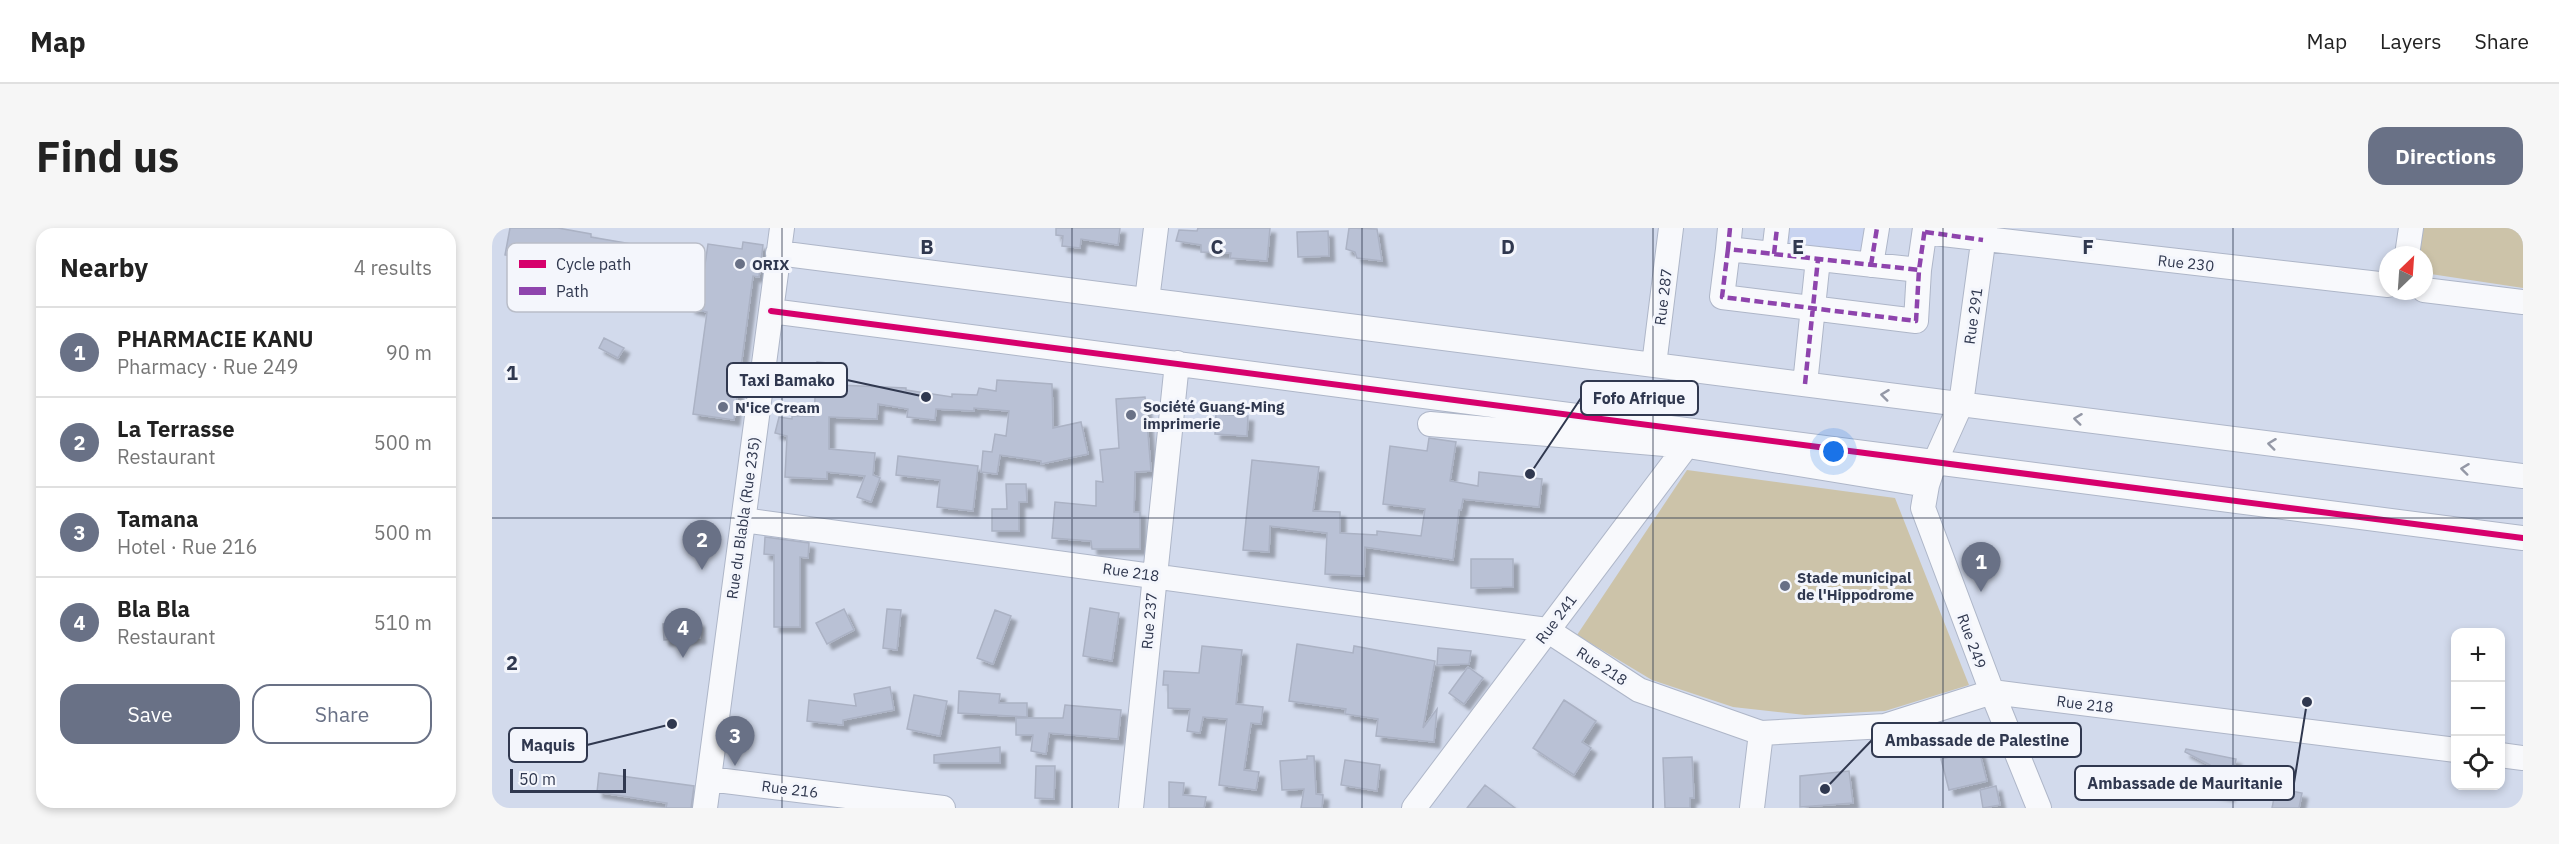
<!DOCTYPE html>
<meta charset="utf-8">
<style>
:root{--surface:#fff;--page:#f6f6f6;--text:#222;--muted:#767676;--line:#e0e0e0;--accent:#697186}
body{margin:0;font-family:"IBM Plex Sans",sans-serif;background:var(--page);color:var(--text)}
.controls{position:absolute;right:18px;bottom:18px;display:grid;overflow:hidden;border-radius:12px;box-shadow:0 3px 9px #0003}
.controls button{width:54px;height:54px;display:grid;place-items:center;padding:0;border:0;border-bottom:2px solid var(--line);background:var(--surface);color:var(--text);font:30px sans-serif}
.compass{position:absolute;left:1887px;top:18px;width:54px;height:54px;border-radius:50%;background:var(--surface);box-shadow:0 3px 9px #0003;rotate:25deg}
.scale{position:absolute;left:18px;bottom:15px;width:116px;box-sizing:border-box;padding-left:6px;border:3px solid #30384f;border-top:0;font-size:16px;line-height:21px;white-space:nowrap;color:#30384f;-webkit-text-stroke:4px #f4f6fc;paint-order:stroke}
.you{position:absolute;left:1342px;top:224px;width:21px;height:21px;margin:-15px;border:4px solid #fff;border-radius:50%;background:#1a73e8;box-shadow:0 0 0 9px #1a73e833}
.badge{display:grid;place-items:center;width:39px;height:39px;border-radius:50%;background:var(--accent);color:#fff;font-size:20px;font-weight:700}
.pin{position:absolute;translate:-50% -50px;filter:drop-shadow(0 2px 3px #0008)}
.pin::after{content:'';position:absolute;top:32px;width:21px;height:18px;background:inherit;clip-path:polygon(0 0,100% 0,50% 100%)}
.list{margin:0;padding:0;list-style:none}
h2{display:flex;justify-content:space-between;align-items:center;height:78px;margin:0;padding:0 24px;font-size:26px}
h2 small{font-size:20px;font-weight:400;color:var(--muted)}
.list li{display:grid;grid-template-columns:39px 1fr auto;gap:18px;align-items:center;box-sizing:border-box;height:90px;padding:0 24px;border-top:2px solid var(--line)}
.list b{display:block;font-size:22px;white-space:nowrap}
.list p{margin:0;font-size:20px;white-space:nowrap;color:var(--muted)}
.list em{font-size:20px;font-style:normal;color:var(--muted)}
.actions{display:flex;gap:12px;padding:18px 24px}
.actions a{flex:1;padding:14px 0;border:2px solid var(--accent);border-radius:18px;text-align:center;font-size:21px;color:var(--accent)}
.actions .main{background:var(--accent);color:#fff}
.icon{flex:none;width:33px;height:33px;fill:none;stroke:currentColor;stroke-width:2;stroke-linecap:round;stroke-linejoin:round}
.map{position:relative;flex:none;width:2031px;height:580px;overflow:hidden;border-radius:18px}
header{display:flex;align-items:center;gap:36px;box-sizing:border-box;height:84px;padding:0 30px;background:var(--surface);border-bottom:2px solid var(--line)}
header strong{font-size:28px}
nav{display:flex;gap:33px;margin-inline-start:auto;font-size:21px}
.intro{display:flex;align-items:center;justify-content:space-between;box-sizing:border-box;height:144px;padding:0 36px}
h1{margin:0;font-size:42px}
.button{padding:15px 27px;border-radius:18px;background:var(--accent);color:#fff;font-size:21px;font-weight:700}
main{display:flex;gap:36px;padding:0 36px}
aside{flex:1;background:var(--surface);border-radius:18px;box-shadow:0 3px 9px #0003}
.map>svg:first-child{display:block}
.built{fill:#c8d3f0}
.green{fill:#ccc3a9}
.building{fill:#b9c1d5;stroke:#abb2c4;stroke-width:1.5;filter:url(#shadow)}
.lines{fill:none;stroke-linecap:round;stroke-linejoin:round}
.minor-casing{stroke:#aeb6c8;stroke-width:26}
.minor{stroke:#f8f9fc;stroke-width:24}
.quiet{stroke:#8e44ad;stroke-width:4.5;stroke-dasharray:9 4.5;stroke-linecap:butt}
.cycleway-casing{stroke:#f4f6fc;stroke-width:10}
.cycleway{stroke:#d6006c;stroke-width:6}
.oneway{stroke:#9498a6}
.grid{fill:none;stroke:#30384f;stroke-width:1.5;stroke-opacity:0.55}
.poi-dot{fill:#697186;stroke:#f4f6fc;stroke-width:2}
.labels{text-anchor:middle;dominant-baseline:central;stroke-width:6;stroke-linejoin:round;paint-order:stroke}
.street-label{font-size:15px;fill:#30384f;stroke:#f4f6fc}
.poi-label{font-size:15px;font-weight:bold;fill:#30384f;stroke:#f4f6fc;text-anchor:start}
.key{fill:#f4f6fc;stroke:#b9bdc8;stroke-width:1.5}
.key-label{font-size:16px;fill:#30384f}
.grid-label{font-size:20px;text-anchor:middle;font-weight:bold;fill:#30384f;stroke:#f4f6fc;stroke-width:6;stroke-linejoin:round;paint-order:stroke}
.leader{fill:none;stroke:#30384f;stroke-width:2}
.callout-dot{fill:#30384f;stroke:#f4f6fc;stroke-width:2}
.callout{fill:#f4f6fc;stroke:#30384f;stroke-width:2}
.callout-label{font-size:16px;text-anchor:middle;font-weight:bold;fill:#30384f}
</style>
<header>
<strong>Map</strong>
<nav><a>Map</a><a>Layers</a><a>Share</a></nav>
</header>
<div class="intro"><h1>Find us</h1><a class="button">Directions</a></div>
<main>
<aside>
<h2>Nearby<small>4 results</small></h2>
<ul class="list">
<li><span class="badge">1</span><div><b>PHARMACIE KANU</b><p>Pharmacy · Rue 249</p></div><em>90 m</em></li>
<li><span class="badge">2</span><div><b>La Terrasse</b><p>Restaurant</p></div><em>500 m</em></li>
<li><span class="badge">3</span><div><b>Tamana</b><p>Hotel · Rue 216</p></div><em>500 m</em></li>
<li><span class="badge">4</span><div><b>Bla Bla</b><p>Restaurant</p></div><em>510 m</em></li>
</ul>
<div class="actions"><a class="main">Save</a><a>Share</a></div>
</aside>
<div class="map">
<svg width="2031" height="580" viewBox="0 0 2031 580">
<defs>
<filter id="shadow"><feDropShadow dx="5.5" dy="5.5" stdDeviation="1.5" flood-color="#0004"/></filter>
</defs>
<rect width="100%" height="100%" fill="#d2daec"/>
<path class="built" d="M 1290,0 L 1380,0 L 1375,32 L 1288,23 Z"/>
<path class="green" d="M 1930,0 L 2031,0 L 2031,60 L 1932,45 L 1932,27 L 1926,27 Z
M 1195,242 L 1403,270 L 1477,457 L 1393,483 L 1313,487 L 1241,479 L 1160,452 L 1085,407 Z"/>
<path class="building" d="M 18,0 L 66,0 L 99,6 L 99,9 L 181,23 L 176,54 L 13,27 Z
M 564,0 L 628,0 L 626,17 L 589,11 L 588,20 L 570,18 L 571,8 L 564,7 Z
M 706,0 L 778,0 L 775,33 L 738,30 L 739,25 L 709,24 L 709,17 L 684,13 L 687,2 L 705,3 Z
M 857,0 L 885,1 L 890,33 L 865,30 L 863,24 L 854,21 Z
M 836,3 L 837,28 L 806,29 L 805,4 Z
M 251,14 L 271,17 L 267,49 L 261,48 L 242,192 L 201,186 L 215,84 L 198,80 L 198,76 L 182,73 L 187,45 L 211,50 L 216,16 L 250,21 Z
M 112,110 L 132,120 L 126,130 L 107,120 Z
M 325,134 L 348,136 L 347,157 L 414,160 L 414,162 L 460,169 L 460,166 L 485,167 L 487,160 L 504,163 L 505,152 L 560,156 L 561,200 L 589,194 L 596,226 L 549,236 L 549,233 L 508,227 L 505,246 L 489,244 L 491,223 L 500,224 L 503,206 L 514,208 L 517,183 L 482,180 L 482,183 L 444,181 L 443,192 L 415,189 L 416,181 L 386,176 L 385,191 L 337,189 L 337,221 L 383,225 L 381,247 L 388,250 L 379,274 L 365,269 L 373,248 L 335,244 L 335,251 L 293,249 L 295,208 L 283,205 L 287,189 L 300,191 L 300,188 L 322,188 Z
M 653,169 L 659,243 L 643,244 L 642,284 L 648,284 L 648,321 L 600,321 L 599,313 L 560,310 L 563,274 L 604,278 L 604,253 L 611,254 L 608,222 L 627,220 L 624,171 Z
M 724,186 L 756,188 L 755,208 L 723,206 Z
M 937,210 L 964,214 L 958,253 L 986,258 L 987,244 L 1050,251 L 1047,279 L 971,271 L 969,282 L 967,282 L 961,332 L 873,319 L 872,348 L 833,346 L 835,305 L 778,298 L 777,324 L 751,322 L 760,232 L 827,239 L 821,283 L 848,284 L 848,305 L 885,307 L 885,303 L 929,308 L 933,281 L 891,276 L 898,218 L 935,223 Z
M 406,228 L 486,238 L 481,283 L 445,279 L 448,252 L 404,247 Z
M 514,256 L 534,256 L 535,274 L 527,274 L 527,303 L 500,303 L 500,281 L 515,281 Z
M 273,309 L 317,315 L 316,330 L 308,329 L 308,399 L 282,399 L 282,327 L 272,326 Z
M 979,331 L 1021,331 L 1021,359 L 979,360 Z
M 598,380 L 627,385 L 620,433 L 591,428 Z
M 352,381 L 362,402 L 335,416 L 324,395 Z
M 395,381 L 409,382 L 405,422 L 391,420 Z
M 503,382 L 519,388 L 501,436 L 485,430 Z
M 207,393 L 208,410 L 172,412 L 171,396 Z
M 805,416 L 861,425 L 862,418 L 943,433 L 931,500 L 945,481 L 942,514 L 884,508 L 886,491 L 853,486 L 854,481 L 797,473 Z
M 710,418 L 750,422 L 744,476 L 771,479 L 769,496 L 759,495 L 752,542 L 767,544 L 764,562 L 727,557 L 735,491 L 711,489 L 708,505 L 695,503 L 698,481 L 676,480 L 676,457 L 671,457 L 672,443 L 707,445 Z
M 946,420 L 979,423 L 977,436 L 945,437 Z
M 976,439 L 991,450 L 972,476 L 957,465 Z
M 398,459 L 402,482 L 351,492 L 351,497 L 315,493 L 317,472 L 364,478 L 362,466 Z
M 467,463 L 508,466 L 507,475 L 535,475 L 535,489 L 466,485 Z
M 422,467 L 455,473 L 448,508 L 415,501 Z
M 1072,472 L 1104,493 L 1090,514 L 1099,520 L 1082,547 L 1041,520 Z
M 573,477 L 629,482 L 626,511 L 557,505 L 554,526 L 539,523 L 541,507 L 524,507 L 524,490 L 571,490 Z
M 508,519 L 508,535 L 442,535 L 442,527 Z
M 1694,521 L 1744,531 L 1737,568 L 1715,564 L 1718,537 L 1693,524 Z
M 1487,522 L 1495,553 L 1457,562 L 1449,531 Z
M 815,528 L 822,528 L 824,566 L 831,567 L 830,580 L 809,580 L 812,561 L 790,562 L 788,533 L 815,531 Z
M 1200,529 L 1202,570 L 1198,570 L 1198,580 L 1173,580 L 1171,530 Z
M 853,532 L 888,537 L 885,563 L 849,557 Z
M 544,538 L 563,538 L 562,571 L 543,570 Z
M 1357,543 L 1361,575 L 1308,579 L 1308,548 Z
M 107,545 L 202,558 L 199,580 L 174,580 L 175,575 L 105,564 Z
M 677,554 L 692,555 L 691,567 L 714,569 L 712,580 L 677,580 Z
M 993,557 L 1023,580 L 975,580 Z
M 1504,558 L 1508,577 L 1491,580 L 1488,562 Z
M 1784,560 L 1810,565 L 1807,580 L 1780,580 Z"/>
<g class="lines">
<g class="minor-casing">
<path id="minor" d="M 1238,0 L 1236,21 L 1427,42 L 1433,0
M 1493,0 L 1469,176 L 1442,236 L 1435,257 L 1431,280 L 1500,464 L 1547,580
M 1433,4 L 1896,57
M 1236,21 L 1230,69 L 1424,93 L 1427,42
M 286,25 L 2031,248
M 1282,26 L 1285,0
M 1915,27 L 1919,0
M 1379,37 L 1385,0
M 1932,62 L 2031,74
M 655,72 L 664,0
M 279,83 C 863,158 1447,237 2031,310
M 1162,137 L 1179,0
M 1313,156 L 1326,31
M 938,196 L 1196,218 L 1435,257
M 251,292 L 1055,402 L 1147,462 L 1269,505 L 1393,498 L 1500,464 L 1964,522
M 2008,527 L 2031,530
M 217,551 L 451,580
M 213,580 L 290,0
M 639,580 L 685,135
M 922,580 L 1202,208
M 1260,580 L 1269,505"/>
</g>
<use href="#minor" class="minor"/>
<path class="quiet" d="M 1238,0 L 1236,21 L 1427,42 L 1433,0
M 1433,4 L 1491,12
M 1236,21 L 1230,69 L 1424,93 L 1427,42
M 1282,26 L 1285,0
M 1379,37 L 1385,0
M 1313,156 L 1326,31"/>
<g class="cycleway-casing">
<path id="cycleway" d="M 279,83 C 863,158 1447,237 2031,310"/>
</g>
<use href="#cycleway" class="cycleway"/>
</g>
<defs><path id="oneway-chevron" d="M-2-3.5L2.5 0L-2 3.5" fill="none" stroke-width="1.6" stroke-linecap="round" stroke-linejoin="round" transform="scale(1.5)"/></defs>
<g class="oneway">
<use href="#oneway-chevron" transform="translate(1393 167) rotate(-173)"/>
<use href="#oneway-chevron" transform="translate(1586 191) rotate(-173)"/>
<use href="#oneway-chevron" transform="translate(1780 216) rotate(-173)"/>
<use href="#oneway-chevron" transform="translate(1973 241) rotate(-173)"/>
</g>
<path class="grid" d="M 290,0 L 290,580M 580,0 L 580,580M 870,0 L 870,580M 1161,0 L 1161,580M 1451,0 L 1451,580M 1741,0 L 1741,580M 0,290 L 2031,290"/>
<g class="poi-dot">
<circle cx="248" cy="36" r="6"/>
<circle cx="231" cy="179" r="6"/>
<circle cx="639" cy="187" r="6"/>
<circle cx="1293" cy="358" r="6"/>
</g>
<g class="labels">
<g class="street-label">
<text transform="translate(1694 35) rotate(6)">Rue 230</text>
<text transform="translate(1171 69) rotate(-83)">Rue 287</text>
<text transform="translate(1481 88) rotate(-82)">Rue 291</text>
<text transform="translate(251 290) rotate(-82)">Rue du Blabla (Rue 235)</text>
<text transform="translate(639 344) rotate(8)">Rue 218</text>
<text transform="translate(1064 391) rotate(-53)">Rue 241</text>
<text transform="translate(657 393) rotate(-85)">Rue 237</text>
<text transform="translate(1480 413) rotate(70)">Rue 249</text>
<text transform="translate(1110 438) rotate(33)">Rue 218</text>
<text transform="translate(1593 476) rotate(7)">Rue 218</text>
<text transform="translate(298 561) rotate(7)">Rue 216</text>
</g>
<g class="poi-label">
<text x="260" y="36">ORIX</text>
<text x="651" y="178">Société Guang-Ming<tspan x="651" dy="17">imprimerie</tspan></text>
<text x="243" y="179">N'ice Cream</text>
<text x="1305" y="349">Stade municipal<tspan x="1305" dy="17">de l'Hippodrome</tspan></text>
</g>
</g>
<rect x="15" y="15" width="198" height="69" rx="9" class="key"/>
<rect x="27" y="32" width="27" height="8" fill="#d6006c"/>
<rect x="27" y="59" width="27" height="8" fill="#8e44ad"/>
<g class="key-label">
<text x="64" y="42">Cycle path</text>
<text x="64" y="69">Path</text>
</g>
<g class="grid-label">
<text x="435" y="26">B</text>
<text x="725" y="26">C</text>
<text x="1016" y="26">D</text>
<text x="1306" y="26">E</text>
<text x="1596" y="26">F</text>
<text x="20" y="152">1</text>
<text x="20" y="442">2</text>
</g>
<path class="leader" d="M434 169L355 152M1038 246L1089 170M1333 561L1380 512M180 496L95 517M1815 474L1802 555"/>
<g class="callout-dot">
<circle cx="434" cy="169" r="6"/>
<circle cx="1038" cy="246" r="6"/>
<circle cx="1333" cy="561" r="6"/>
<circle cx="180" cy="496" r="6"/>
<circle cx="1815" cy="474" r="6"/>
</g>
<g class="callout">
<rect x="235" y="135" width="120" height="34" rx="6"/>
<rect x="1089" y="153" width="117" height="34" rx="6"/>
<rect x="1380" y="495" width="209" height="34" rx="6"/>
<rect x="17" y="500" width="78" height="34" rx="6"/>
<rect x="1583" y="538" width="219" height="34" rx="6"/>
</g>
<g class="callout-label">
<text x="295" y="158">Taxi Bamako</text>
<text x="1147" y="176">Fofo Afrique</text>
<text x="1485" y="518">Ambassade de Palestine</text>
<text x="56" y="523">Maquis</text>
<text x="1693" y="561">Ambassade de Mauritanie</text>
</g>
</svg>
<div class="controls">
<button>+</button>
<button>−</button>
<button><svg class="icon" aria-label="locate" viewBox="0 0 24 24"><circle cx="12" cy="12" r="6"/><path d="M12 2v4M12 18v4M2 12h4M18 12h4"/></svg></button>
</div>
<svg class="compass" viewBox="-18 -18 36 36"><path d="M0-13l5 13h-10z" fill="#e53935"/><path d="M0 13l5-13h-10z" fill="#767676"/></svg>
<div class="scale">50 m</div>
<div class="you"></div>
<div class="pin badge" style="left:1489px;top:364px">1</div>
<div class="pin badge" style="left:210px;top:342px">2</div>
<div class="pin badge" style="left:243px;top:538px">3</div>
<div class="pin badge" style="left:191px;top:430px">4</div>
</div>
</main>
